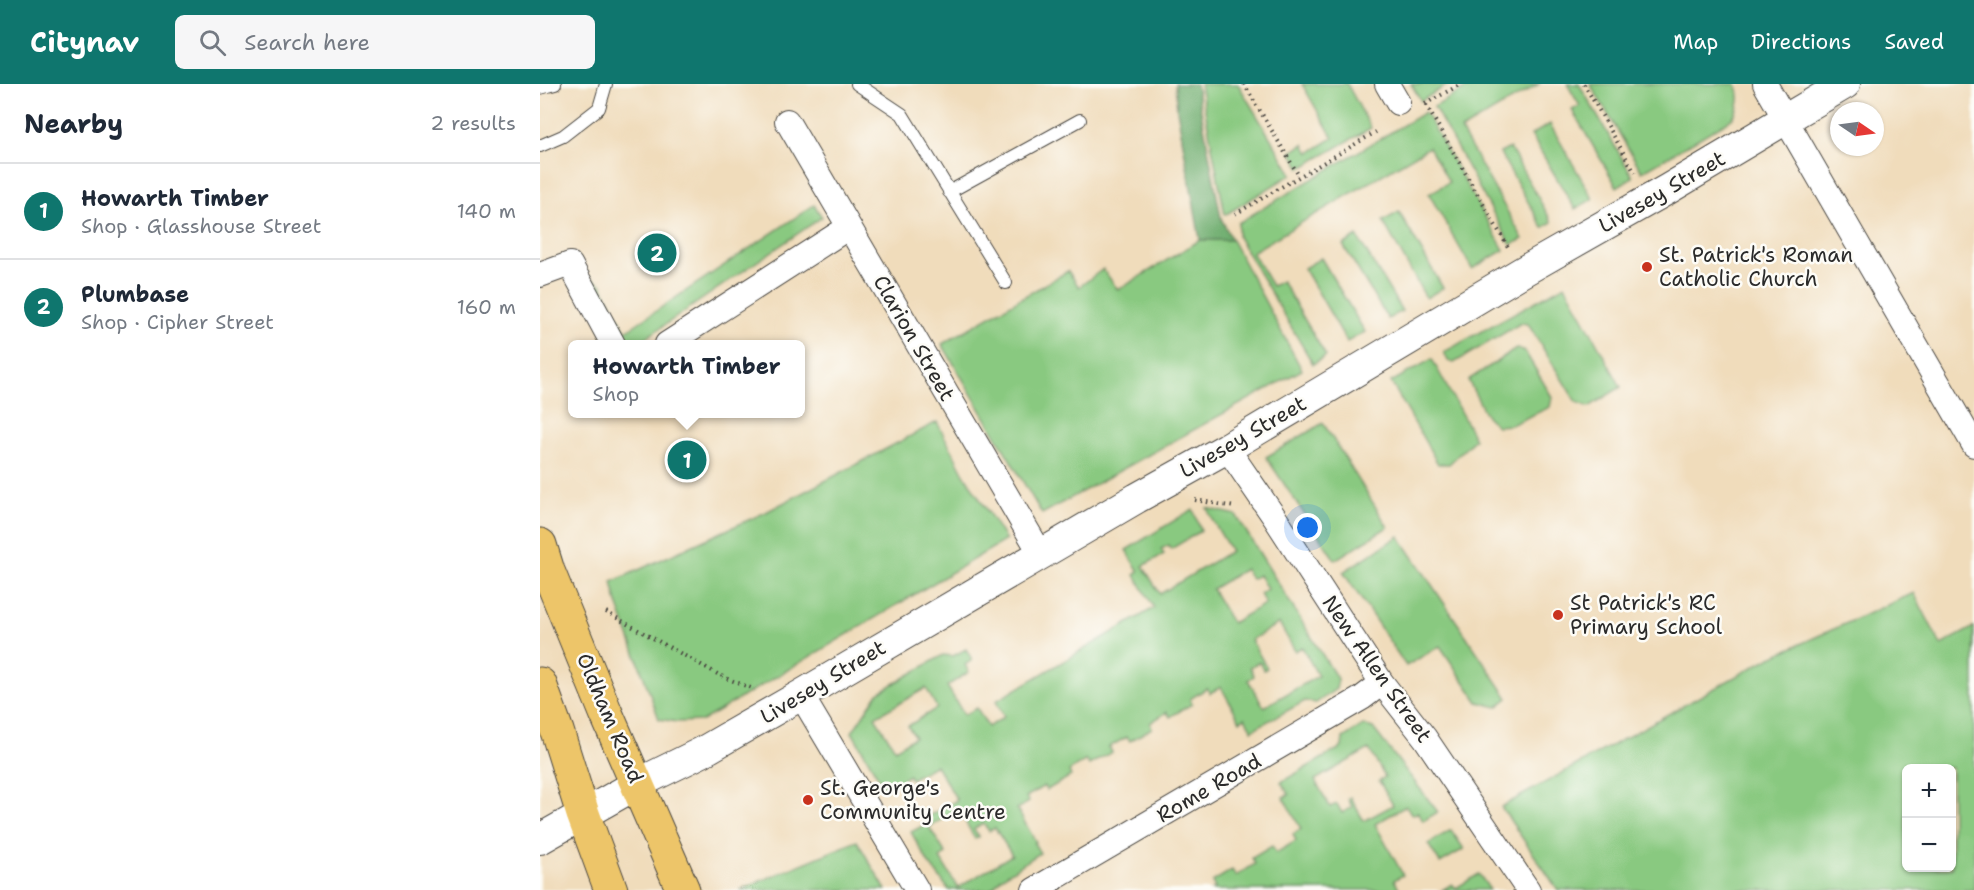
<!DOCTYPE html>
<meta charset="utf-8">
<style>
:root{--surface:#fff;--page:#f6f6f7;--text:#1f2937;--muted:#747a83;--line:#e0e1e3;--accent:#0f766e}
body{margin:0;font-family:"Shantell Sans",sans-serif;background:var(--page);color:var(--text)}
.controls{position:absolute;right:18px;bottom:18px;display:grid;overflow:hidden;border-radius:9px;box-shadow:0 2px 4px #0004}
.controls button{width:54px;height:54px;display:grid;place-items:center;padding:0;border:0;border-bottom:2px solid var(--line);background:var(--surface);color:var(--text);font:30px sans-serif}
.compass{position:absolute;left:1290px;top:18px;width:54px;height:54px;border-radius:50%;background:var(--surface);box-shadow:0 2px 4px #0004;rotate:103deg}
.you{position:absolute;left:768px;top:444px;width:21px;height:21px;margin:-15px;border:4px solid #fff;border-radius:50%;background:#1a73e8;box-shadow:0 0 0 9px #1a73e833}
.badge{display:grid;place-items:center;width:39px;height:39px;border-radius:50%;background:var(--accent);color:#fff;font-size:20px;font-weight:700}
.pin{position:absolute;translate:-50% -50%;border:3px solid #fff;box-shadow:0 2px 6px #0006}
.popup{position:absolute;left:28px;top:256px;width:237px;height:78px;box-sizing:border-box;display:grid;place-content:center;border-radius:9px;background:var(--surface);filter:drop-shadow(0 2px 4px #0005);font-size:20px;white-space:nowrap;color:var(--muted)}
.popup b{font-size:22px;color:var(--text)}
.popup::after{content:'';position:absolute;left:50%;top:100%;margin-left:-12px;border:12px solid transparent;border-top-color:var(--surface)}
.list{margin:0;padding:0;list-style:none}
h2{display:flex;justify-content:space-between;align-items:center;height:78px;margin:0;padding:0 24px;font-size:26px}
h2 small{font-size:20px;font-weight:400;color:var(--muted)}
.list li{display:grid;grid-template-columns:39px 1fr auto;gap:18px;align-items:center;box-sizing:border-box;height:96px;padding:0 24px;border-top:2px solid var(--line)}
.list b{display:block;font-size:22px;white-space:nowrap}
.list p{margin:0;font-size:20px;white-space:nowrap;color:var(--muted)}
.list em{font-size:20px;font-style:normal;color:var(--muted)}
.icon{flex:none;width:33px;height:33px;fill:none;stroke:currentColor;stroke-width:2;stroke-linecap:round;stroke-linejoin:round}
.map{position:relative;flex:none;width:1434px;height:806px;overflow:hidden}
header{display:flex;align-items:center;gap:36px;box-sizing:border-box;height:84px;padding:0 30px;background:var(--accent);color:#fff}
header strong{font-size:28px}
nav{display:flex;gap:33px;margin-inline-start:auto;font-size:21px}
.search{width:420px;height:54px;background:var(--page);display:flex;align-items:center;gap:15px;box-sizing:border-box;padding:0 21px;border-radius:9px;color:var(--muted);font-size:22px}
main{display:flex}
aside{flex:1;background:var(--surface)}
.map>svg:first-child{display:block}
.green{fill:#89c980;stroke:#5a7a56;stroke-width:1.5;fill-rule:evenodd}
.forest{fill:#6ead6e;stroke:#4c6c4c;stroke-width:1.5}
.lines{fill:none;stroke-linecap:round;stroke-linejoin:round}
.service-casing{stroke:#494641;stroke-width:14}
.minor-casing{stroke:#494641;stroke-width:26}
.tertiary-casing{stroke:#494641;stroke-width:32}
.trunk-casing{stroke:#494641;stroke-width:35}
.path{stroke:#494641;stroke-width:4;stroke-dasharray:1.5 4.5;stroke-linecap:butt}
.service{stroke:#fff;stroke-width:12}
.minor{stroke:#fff;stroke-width:24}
.tertiary{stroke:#fff;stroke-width:30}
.trunk{stroke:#edc569;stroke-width:33}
.poi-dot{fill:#c8321e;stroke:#fdfcf7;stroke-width:2}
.labels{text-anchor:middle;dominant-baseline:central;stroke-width:5;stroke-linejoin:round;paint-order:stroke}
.street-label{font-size:21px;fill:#2b2b2b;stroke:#fdfcf7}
.poi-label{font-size:21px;fill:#2b2b2b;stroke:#fdfcf7;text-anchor:start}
</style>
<header>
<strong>Citynav</strong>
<div class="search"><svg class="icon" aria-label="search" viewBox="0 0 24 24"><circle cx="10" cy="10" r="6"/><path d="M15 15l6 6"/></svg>Search here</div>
<nav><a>Map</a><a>Directions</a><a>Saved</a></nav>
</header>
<main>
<aside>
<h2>Nearby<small>2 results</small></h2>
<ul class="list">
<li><span class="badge">1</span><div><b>Howarth Timber</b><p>Shop · Glasshouse Street</p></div><em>140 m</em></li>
<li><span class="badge">2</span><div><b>Plumbase</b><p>Shop · Cipher Street</p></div><em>160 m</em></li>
</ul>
</aside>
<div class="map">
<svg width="1434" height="806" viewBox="0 0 1434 806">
<rect width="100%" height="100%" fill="#fdfcf7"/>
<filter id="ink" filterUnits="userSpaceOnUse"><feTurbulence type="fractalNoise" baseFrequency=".0167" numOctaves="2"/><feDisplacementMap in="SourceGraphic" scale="12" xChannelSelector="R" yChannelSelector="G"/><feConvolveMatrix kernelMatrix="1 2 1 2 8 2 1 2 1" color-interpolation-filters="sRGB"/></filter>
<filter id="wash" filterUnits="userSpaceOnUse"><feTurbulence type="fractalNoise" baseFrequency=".008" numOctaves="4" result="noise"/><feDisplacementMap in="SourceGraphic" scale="24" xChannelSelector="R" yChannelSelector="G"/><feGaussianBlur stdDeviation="1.35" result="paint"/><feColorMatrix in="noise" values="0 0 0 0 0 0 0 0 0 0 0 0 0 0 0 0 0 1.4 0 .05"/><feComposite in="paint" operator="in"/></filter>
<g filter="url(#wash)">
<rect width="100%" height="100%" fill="#f0dcbb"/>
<path class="green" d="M 660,0 L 698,0 L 752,90 L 685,131 Z
M 762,0 L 807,0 L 831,44 L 761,84 L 751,68 L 764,60 L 769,69 L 793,54 Z
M 871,0 L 909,0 L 881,17 Z
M 933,0 L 999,0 L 921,46 L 983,155 L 971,161 L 894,23 Z
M 1027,0 L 1039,0 L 1093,93 L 1077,103 L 1032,26 L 1040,22 Z
M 1050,0 L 1196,0 C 1202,12 1199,24 1192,35 L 1102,88 Z
M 885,28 L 964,166 L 932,185 L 889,110 L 909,98 L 889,63 L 712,168 L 732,202 L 742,197 L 786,272 L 773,280 L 698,153 L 698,139 Z
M 1010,40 L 1053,115 L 1035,125 L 991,51 Z
M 970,64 L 1012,138 L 1003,144 L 960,69 Z
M 274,121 L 282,133 L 97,260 L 83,260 L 45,191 L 61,200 L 86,247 Z
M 859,128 L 903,204 L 886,214 L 843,137 Z
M 817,152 L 862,227 L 848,235 L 803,161 Z
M 660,156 L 692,156 L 762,286 L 502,430 L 402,260 L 528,187 L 539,203 L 563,185 L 578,206 Z
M 781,174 L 825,248 L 807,258 L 764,184 Z
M 1025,201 L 1081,303 L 1049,323 L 1036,318 L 988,240 L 981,239 L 914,279 L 908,277 L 904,268 Z
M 976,265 L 984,266 L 1012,313 L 1010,323 L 971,341 L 957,342 L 947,333 L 928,296 Z
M 892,275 L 935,355 L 909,380 L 898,380 L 851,298 Z
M 397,338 L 424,390 L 466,456 L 162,637 L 137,638 L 119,635 L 77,519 L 72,498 L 226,428 Z
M 783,339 L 848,443 L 795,476 L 726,373 Z
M 667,424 L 696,431 L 798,596 L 796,605 L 776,619 L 765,617 L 712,646 L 705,634 L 700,637 L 681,603 L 670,609 L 667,604 L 650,615 L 652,620 L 630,633 L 627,628 L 610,639 L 612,644 L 590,657 L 587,653 L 569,663 L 572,668 L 549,681 L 546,676 L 529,687 L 531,692 L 507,706 L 504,702 L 486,713 L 489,718 L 477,725 L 496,758 L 494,759 L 500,769 L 461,794 L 454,803 L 449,806 L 409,806 L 388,778 L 371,748 L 386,740 L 383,735 L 417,716 L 396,681 L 371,695 L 369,691 L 345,705 L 312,648 L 338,609 L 403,571 L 413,572 L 426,565 L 432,576 L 425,581 L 429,588 L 407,602 L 424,631 L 437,624 L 448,643 L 464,633 L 456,617 L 614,524 L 595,491 L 599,488 L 586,466 L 653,425 L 661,447 L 631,465 L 629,461 L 621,465 L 624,470 L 603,482 L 620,510 L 691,467 L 674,439 ZM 705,485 L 711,495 L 719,491 L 727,505 L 720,510 L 725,520 L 692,539 L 672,505 ZM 739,539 L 755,567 L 762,563 L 778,592 L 724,623 L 708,596 L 714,592 L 710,583 L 719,578 L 724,586 L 727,584 L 711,556 ZM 386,604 L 397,624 L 368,642 L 375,653 L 355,665 L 335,633 ZM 419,726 L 435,755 L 439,753 L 434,745 L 443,739 L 449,747 L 455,744 L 472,771 L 418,804 L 400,774 L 406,770 L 389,743 Z
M 859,452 L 968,614 L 957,623 L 938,618 L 900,562 L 866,582 L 803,488 Z
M 1374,509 L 1401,561 L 1434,543 L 1434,806 L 1018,806 L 961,723 L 1229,574 ZM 1366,684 L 1412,684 L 1412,784 L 1366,784 Z
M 823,641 L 833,644 L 898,728 L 883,737 L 878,728 L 872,731 L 866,722 L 835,740 L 863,791 L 854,796 L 860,806 L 672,806 L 675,804 L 672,798 L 692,786 L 696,792 L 715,780 L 712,774 L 732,762 L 736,769 L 756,757 L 753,750 L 761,745 L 743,713 L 749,711 L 741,698 L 802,663 L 803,654 ZM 829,665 L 845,693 L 839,697 L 853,721 L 824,737 L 810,713 L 808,715 L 812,723 L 802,729 L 797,720 L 790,723 L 775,696 Z
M 911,746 L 924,765 L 900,779 L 888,760 Z
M 317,757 L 346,806 L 199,806 Z
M 939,790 L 950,806 L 902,806 L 912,800 L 916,804 Z"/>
<path class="forest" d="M 635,0 L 656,0 L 681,134 L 692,156 L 660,156 L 637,26 Z"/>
</g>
<g filter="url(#ink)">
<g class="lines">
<g class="service-casing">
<path id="service" d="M 317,0 L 362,30 L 466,199
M 0,4 L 15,0
M 0,62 L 23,52 L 59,24 L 66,0
M 409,108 L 540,36"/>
</g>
<g class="minor-casing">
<path id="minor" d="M 847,0 L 858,19
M 1225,0 L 1434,361
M 247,37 L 501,470
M 0,191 L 30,180 L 73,260
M 127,260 L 309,143
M 687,364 L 735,434 L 842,599 L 885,654 L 988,806
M 261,611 L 377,806
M 494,806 L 822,614 L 842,599"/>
</g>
<g class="tertiary-casing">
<path id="tertiary" d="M 0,755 L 97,700 L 162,668 L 261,611 L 597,414 L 687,364 L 982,188 L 1128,105 L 1305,0"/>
</g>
<g class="trunk-casing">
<path id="trunk" d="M 0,461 L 8,487 L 66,629 L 143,806
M 0,600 L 17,647 L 43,730 L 71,806"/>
</g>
<path class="path" d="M 704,0 L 759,92
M 1044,0 L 1095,89
M 885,20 L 921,0
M 886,21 L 968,163
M 695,130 L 836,48
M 655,416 L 695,423
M 66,528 L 183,593 L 211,604"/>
<use href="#service" class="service"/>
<use href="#minor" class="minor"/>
<use href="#tertiary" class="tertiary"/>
<use href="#trunk" class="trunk"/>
</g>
</g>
<g class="poi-dot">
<circle cx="1107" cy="183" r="6"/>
<circle cx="1018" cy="531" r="6"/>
<circle cx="268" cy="716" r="6"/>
</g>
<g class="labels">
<g class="street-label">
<text transform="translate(1122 108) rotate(-30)">Livesey Street</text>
<text transform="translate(374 254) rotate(60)">Clarion Street</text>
<text transform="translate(703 353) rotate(-30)">Livesey Street</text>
<text transform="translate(837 585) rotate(55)">New Allen Street</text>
<text transform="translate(283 598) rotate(-31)">Livesey Street</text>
<text transform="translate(70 634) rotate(67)">Oldham Road</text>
<text transform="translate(669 704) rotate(-30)">Rome Road</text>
</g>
<g class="poi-label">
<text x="1119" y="171">St. Patrick's Roman<tspan x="1119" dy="24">Catholic Church</tspan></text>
<text x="1030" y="519">St Patrick's RC<tspan x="1030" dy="24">Primary School</tspan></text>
<text x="280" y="704">St. George's<tspan x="280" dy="24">Community Centre</tspan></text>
</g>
</g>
</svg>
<div class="controls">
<button>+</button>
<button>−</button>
</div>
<svg class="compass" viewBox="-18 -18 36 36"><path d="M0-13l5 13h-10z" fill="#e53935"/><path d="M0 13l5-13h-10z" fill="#747a83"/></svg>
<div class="you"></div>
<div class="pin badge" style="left:147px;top:376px">1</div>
<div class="popup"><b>Howarth Timber</b>Shop</div>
<div class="pin badge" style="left:117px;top:169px">2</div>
</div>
</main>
